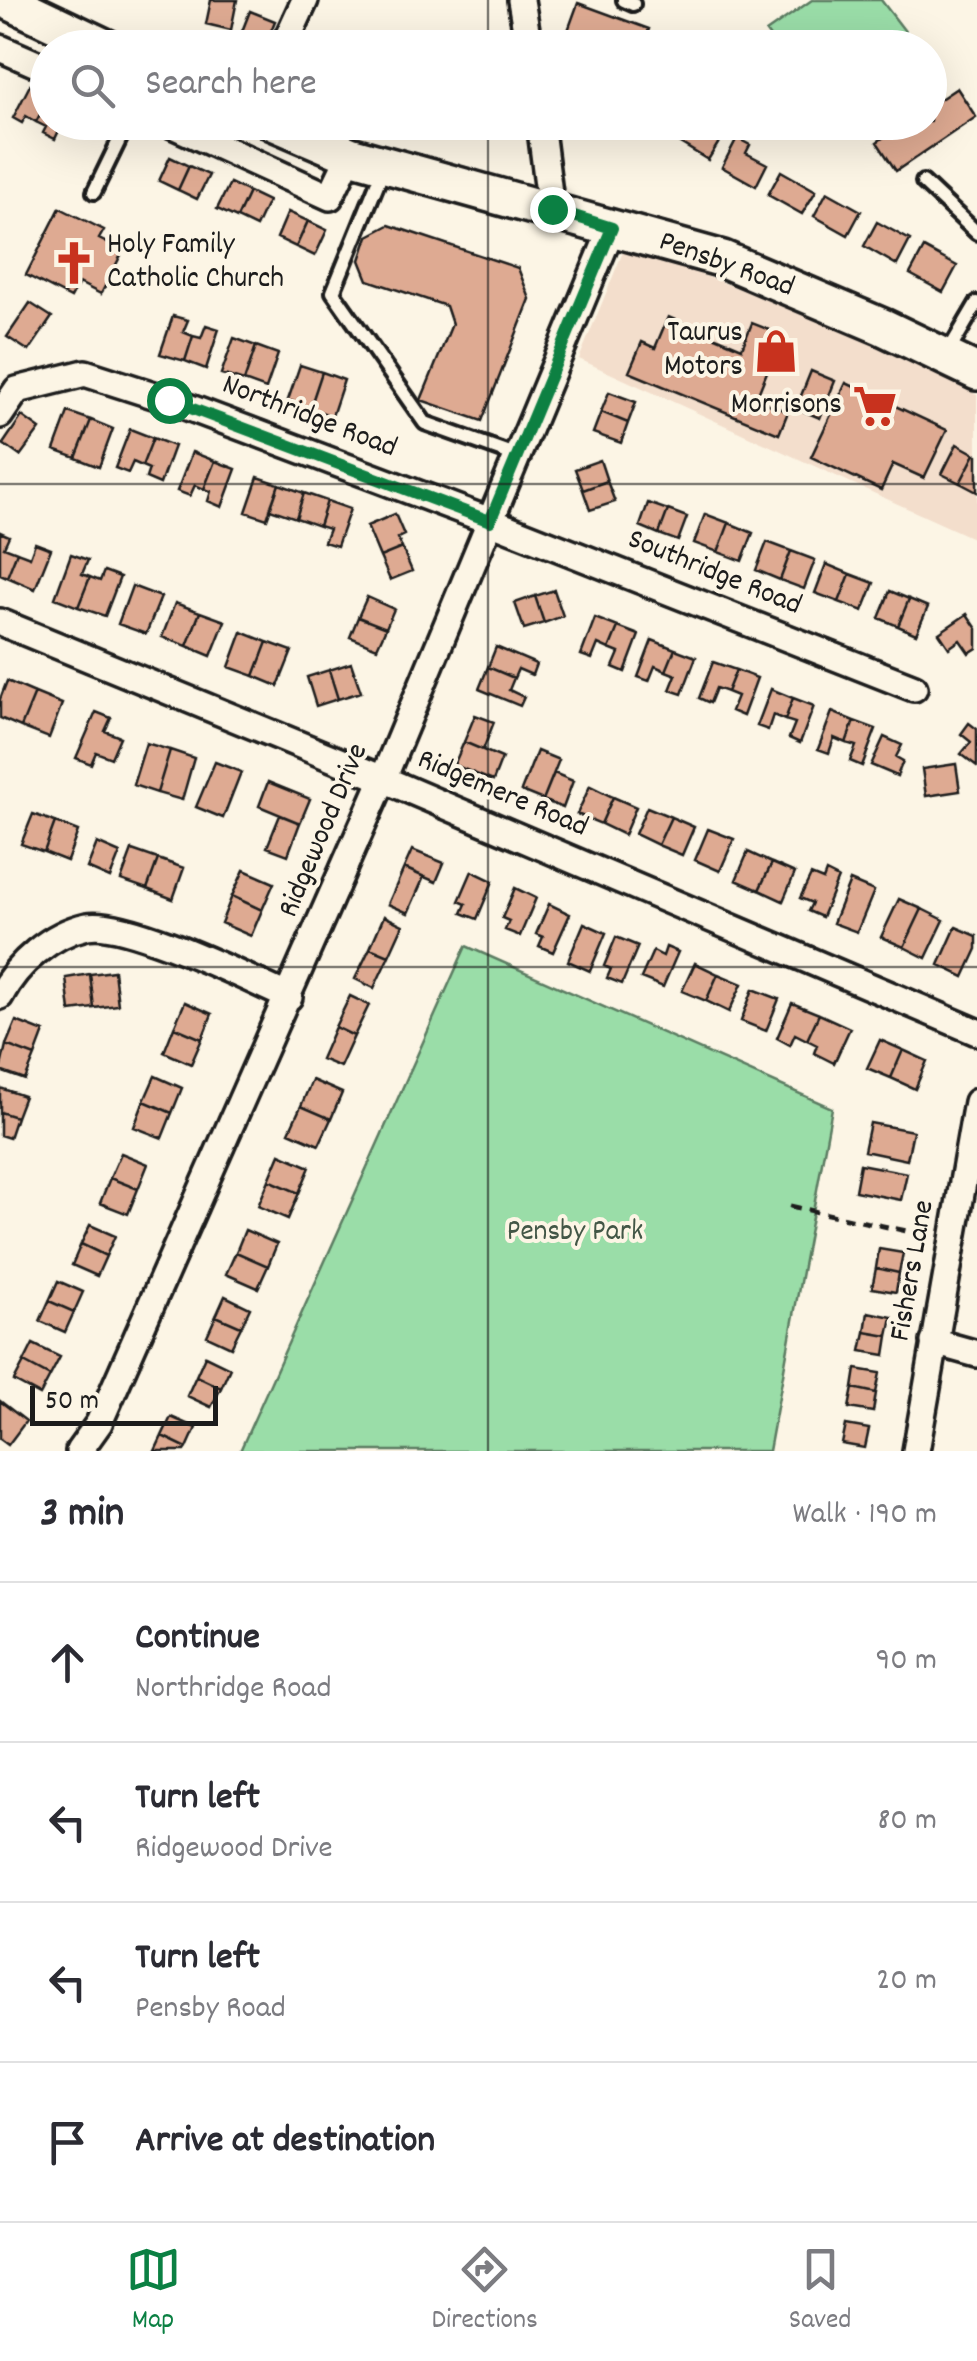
<!DOCTYPE html>
<meta charset="utf-8">
<style>
:root{--surface:#fff;--page:#f2f2f3;--text:#2b2b33;--muted:#7c7c81;--line:#e1e1e2;--accent:#0b8043}
body{margin:0;font-family:Dekko,sans-serif;background:var(--page);color:var(--text)}
.scale{position:absolute;left:30px;bottom:25px;width:188px;box-sizing:border-box;padding-left:10px;border:5px solid #1c1c1c;border-top:0;font-size:28px;line-height:35px;white-space:nowrap;color:#1c1c1c;-webkit-text-stroke:8px #fcf5e5;paint-order:stroke}
.stop{position:absolute;width:30px;height:30px;margin:-22px;border:8px solid #0b8043;border-radius:50%;background:#fff}
.stop.end{background:#0b8043;border-color:#fff;box-shadow:0 2px 10px #0008}
.list{margin:0;padding:0;list-style:none}
h2{display:flex;justify-content:space-between;align-items:center;height:130px;margin:0;padding:0 40px;font-size:42px}
h2 small{font-size:32px;font-weight:400;color:var(--muted)}
.list li{display:grid;grid-template-columns:65px 1fr auto;gap:30px;align-items:center;box-sizing:border-box;height:160px;padding:0 40px;border-top:2px solid var(--line)}
.list b{display:block;font-size:38px;white-space:nowrap}
.list p{margin:0;font-size:32px;white-space:nowrap;color:var(--muted)}
.list em{font-size:32px;font-style:normal;color:var(--muted)}
.icon{flex:none;width:55px;height:55px;fill:none;stroke:currentColor;stroke-width:2;stroke-linecap:round;stroke-linejoin:round}
.map{position:relative;flex:none;width:977px;height:1451px;overflow:hidden}
.search{position:absolute;background:var(--surface);box-shadow:0 10px 40px #0002;left:30px;right:30px;top:30px;height:110px;display:flex;align-items:center;gap:25px;box-sizing:border-box;padding:0 35px;border-radius:55px;color:var(--muted);font-size:38px}
.sheet{height:770px;background:var(--surface)}
nav{display:flex;justify-content:space-around;align-items:center;box-sizing:border-box;height:140px;border-top:2px solid var(--line);background:var(--surface);font-size:28px;color:var(--muted)}
nav a{display:grid;justify-items:center;gap:5px}
nav .on{color:var(--accent)}
.map>svg:first-child{display:block}
.built{fill:#f3decc}
.green{fill:#9adda8;stroke:#5b7c62;stroke-width:2.5}
.building{fill:#deaa92;stroke:#1c1c1c;stroke-width:2.5}
.lines{fill:none;stroke-linecap:round;stroke-linejoin:round}
.lane-casing{stroke:#1c1c1c;stroke-width:20}
.street-casing{stroke:#1c1c1c;stroke-width:32}
.secondary-casing{stroke:#1c1c1c;stroke-width:42}
.path{stroke:#1c1c1c;stroke-width:5;stroke-dasharray:10 8;stroke-linecap:butt}
.lane{stroke:#fcf5e5;stroke-width:12}
.street{stroke:#fcf5e5;stroke-width:25}
.secondary{stroke:#fcf5e5;stroke-width:35}
.route{stroke:#0b8043;stroke-width:12}
.grid{fill:none;stroke:#1c1c1c;stroke-width:2.5;stroke-opacity:0.55}
.labels{text-anchor:middle;dominant-baseline:central;stroke-width:8;stroke-linejoin:round;paint-order:stroke}
.poi-label{font-size:30px;fill:#1c1c1c;stroke:#fcf5e5;text-anchor:end}
.street-label{font-size:30px;fill:#1c1c1c;stroke:#fcf5e5}
.park-label{font-size:30px;fill:#425646;stroke:#fcf5e5}
</style>
<div class="map">
<svg width="977" height="1451" viewBox="0 0 977 1451">
<rect width="100%" height="100%" fill="#fcf5e5"/>
<filter id="ink" filterUnits="userSpaceOnUse"><feTurbulence type="fractalNoise" baseFrequency=".01" numOctaves="2"/><feDisplacementMap in="SourceGraphic" scale="20" xChannelSelector="R" yChannelSelector="G"/><feConvolveMatrix kernelMatrix="1 2 1 2 8 2 1 2 1" color-interpolation-filters="sRGB"/></filter>
<g filter="url(#ink)">
<path class="built" d="M 625,247 L 862,333 L 977,395 L 977,540 L 579,359 Z"/>
<path class="green" d="M 812,0 L 881,0 L 917,47 L 777,47 L 766,32 Z
M 466,946 L 832,1108 L 769,1451 L 240,1451 Z"/>
<path class="building" d="M 211,0 L 237,0 L 231,30 L 206,24 Z
M 578,3 L 649,29 L 642,48 L 562,47 Z
M 250,11 L 275,21 L 264,48 L 239,39 Z
M 501,30 L 505,48 L 489,48 L 486,33 Z
M 30,85 L 48,93 L 48,99 L 36,122 L 26,116 L 22,123 L 13,118 Z
M 957,88 L 976,117 L 896,171 L 877,142 L 905,122 L 930,122 L 930,106 Z
M 48,99 L 48,122 L 63,122 L 55,139 L 43,133 L 46,127 L 36,122 Z
M 682,122 L 696,125 L 717,122 L 727,129 L 708,160 L 672,138 Z
M 737,138 L 750,145 L 746,153 L 767,164 L 756,186 L 722,167 Z
M 170,157 L 189,166 L 178,190 L 159,181 Z
M 189,166 L 209,175 L 197,199 L 178,190 Z
M 781,171 L 816,191 L 802,214 L 768,195 Z
M 230,183 L 249,192 L 237,218 L 217,209 Z
M 249,192 L 268,201 L 256,227 L 237,218 Z
M 827,192 L 861,211 L 848,235 L 814,216 Z
M 60,208 L 104,230 L 99,239 L 123,251 L 101,294 L 79,283 L 71,298 L 26,275 Z
M 288,212 L 308,221 L 296,247 L 277,238 Z
M 308,221 L 327,230 L 315,256 L 296,247 Z
M 877,222 L 910,240 L 897,265 L 864,246 Z
M 389,225 L 518,268 L 530,299 L 482,421 L 421,400 L 452,324 L 446,306 L 368,280 L 360,260 L 368,236 Z
M 924,248 L 957,266 L 943,292 L 910,274 Z
M 30,303 L 52,317 L 29,351 L 7,337 Z
M 173,316 L 188,320 L 183,332 L 193,336 L 185,361 L 160,354 Z
M 668,317 L 742,348 L 752,323 L 782,335 L 756,399 L 788,412 L 779,434 L 629,372 L 642,342 L 655,348 Z
M 206,325 L 219,329 L 206,369 L 185,361 L 193,336 L 201,338 Z
M 234,338 L 256,346 L 244,381 L 221,374 Z
M 256,346 L 278,354 L 266,389 L 244,381 Z
M 300,365 L 322,372 L 310,408 L 288,400 Z
M 811,371 L 835,381 L 820,418 L 796,408 Z
M 322,372 L 344,380 L 332,416 L 310,408 Z
M 846,383 L 947,430 L 924,478 L 893,464 L 881,490 L 811,457 Z
M 609,392 L 636,402 L 628,423 L 601,412 Z
M 68,412 L 91,420 L 76,458 L 54,450 Z
M 601,412 L 628,423 L 621,443 L 593,433 Z
M 22,416 L 40,429 L 20,456 L 3,444 Z
M 91,420 L 113,429 L 99,467 L 76,458 Z
M 130,429 L 153,438 L 142,466 L 133,462 L 128,473 L 115,468 Z
M 153,438 L 174,446 L 160,484 L 146,478 L 149,469 L 142,466 Z
M 957,444 L 975,454 L 960,483 L 942,474 Z
M 192,452 L 215,461 L 204,489 L 195,485 L 190,496 L 177,491 Z
M 975,454 L 977,455 L 977,492 L 960,483 Z
M 600,460 L 607,481 L 583,490 L 575,469 Z
M 215,461 L 236,469 L 222,507 L 208,501 L 211,491 L 204,489 Z
M 258,477 L 279,484 L 267,519 L 246,512 Z
M 607,481 L 615,502 L 590,510 L 583,490 Z
M 279,484 L 304,493 L 296,518 L 270,509 Z
M 304,493 L 327,501 L 319,526 L 296,518 Z
M 327,501 L 350,509 L 337,546 L 324,542 L 329,529 L 319,526 Z
M 648,503 L 668,510 L 659,534 L 640,526 Z
M 668,510 L 687,517 L 678,541 L 659,534 Z
M 395,514 L 404,535 L 398,538 L 402,548 L 380,557 L 367,526 Z
M 705,514 L 729,523 L 718,552 L 694,543 Z
M 729,523 L 753,533 L 742,561 L 718,552 Z
M 0,532 L 9,536 L 4,547 L 17,552 L 7,577 L 0,574 Z
M 767,542 L 791,551 L 780,580 L 756,570 Z
M 35,543 L 51,549 L 35,589 L 7,577 L 17,552 L 30,557 Z
M 402,548 L 412,571 L 390,580 L 380,557 Z
M 791,551 L 815,560 L 804,589 L 780,580 Z
M 71,554 L 88,560 L 82,574 L 90,577 L 78,607 L 55,598 Z
M 826,564 L 850,574 L 839,602 L 815,593 Z
M 104,571 L 120,577 L 105,616 L 78,607 L 90,577 L 100,581 Z
M 850,574 L 874,583 L 863,611 L 839,602 Z
M 132,586 L 161,597 L 146,634 L 118,624 Z
M 554,590 L 563,616 L 544,623 L 535,596 Z
M 890,591 L 909,599 L 898,626 L 879,618 Z
M 535,596 L 544,623 L 524,629 L 515,603 Z
M 367,597 L 394,609 L 386,628 L 358,617 Z
M 909,599 L 928,607 L 916,634 L 898,626 Z
M 175,603 L 200,612 L 187,646 L 162,637 Z
M 200,612 L 225,621 L 211,656 L 187,646 Z
M 967,614 L 977,629 L 977,648 L 969,653 L 960,640 L 949,648 L 939,633 Z
M 358,617 L 386,628 L 377,648 L 350,637 Z
M 595,618 L 618,627 L 609,649 L 598,644 L 592,659 L 581,655 Z
M 618,627 L 639,635 L 625,672 L 613,667 L 619,653 L 609,649 Z
M 242,632 L 267,642 L 254,676 L 229,667 Z
M 652,640 L 675,649 L 666,671 L 655,666 L 649,681 L 638,677 Z
M 267,642 L 292,651 L 278,686 L 254,676 Z
M 496,647 L 536,664 L 532,675 L 518,669 L 514,678 L 488,667 Z
M 675,649 L 696,657 L 682,694 L 670,690 L 676,675 L 666,671 Z
M 713,662 L 736,670 L 727,692 L 716,688 L 710,703 L 699,698 Z
M 351,663 L 361,692 L 338,699 L 329,670 Z
M 488,667 L 514,678 L 509,690 L 524,697 L 520,706 L 479,689 Z
M 329,670 L 338,699 L 316,706 L 307,677 Z
M 736,670 L 757,678 L 743,716 L 731,711 L 737,696 L 727,692 Z
M 7,681 L 35,693 L 21,727 L 0,718 L 0,699 Z
M 771,689 L 793,698 L 785,720 L 773,715 L 768,730 L 757,726 Z
M 35,693 L 62,704 L 49,738 L 21,727 Z
M 793,698 L 814,706 L 800,743 L 789,738 L 795,723 L 785,720 Z
M 96,712 L 111,718 L 105,731 L 120,737 L 111,758 L 96,752 L 91,764 L 76,758 Z
M 832,712 L 854,721 L 846,743 L 834,738 L 829,753 L 818,749 Z
M 475,715 L 494,722 L 483,750 L 464,742 Z
M 854,721 L 876,729 L 862,766 L 850,761 L 856,746 L 846,743 Z
M 969,723 L 977,729 L 977,766 L 961,754 L 971,742 L 961,734 Z
M 884,737 L 902,745 L 896,757 L 903,761 L 897,776 L 871,765 Z
M 464,742 L 502,758 L 493,781 L 454,765 Z
M 146,743 L 170,750 L 157,793 L 133,785 Z
M 170,750 L 194,758 L 182,800 L 157,793 Z
M 537,751 L 559,760 L 543,800 L 521,791 Z
M 215,762 L 241,772 L 223,818 L 196,807 Z
M 956,764 L 960,791 L 926,796 L 922,769 Z
M 554,773 L 573,781 L 563,808 L 543,800 Z
M 268,782 L 310,799 L 300,823 L 259,806 Z
M 590,786 L 613,797 L 601,824 L 577,814 Z
M 613,797 L 636,807 L 624,835 L 601,824 Z
M 647,807 L 671,817 L 658,845 L 635,834 Z
M 33,814 L 55,822 L 44,852 L 21,844 Z
M 280,815 L 300,823 L 288,855 L 267,847 Z
M 671,817 L 694,827 L 682,855 L 658,845 Z
M 55,822 L 78,831 L 67,861 L 44,852 Z
M 708,829 L 734,839 L 720,871 L 695,860 Z
M 97,843 L 120,853 L 110,878 L 87,868 Z
M 132,850 L 158,859 L 147,889 L 121,880 Z
M 412,850 L 444,863 L 436,882 L 404,868 Z
M 748,852 L 772,863 L 759,890 L 736,880 Z
M 158,859 L 184,868 L 173,899 L 147,889 Z
M 772,863 L 795,873 L 783,901 L 759,890 Z
M 404,868 L 424,877 L 408,913 L 388,904 Z
M 244,870 L 274,883 L 262,910 L 232,896 Z
M 472,871 L 493,881 L 477,919 L 462,913 L 466,904 L 459,901 Z
M 826,872 L 838,878 L 822,917 L 808,911 L 812,903 L 800,898 L 811,875 L 823,880 Z
M 850,881 L 874,891 L 857,932 L 833,923 Z
M 515,888 L 536,898 L 520,936 L 505,930 L 509,921 L 502,918 Z
M 232,896 L 262,910 L 251,936 L 221,923 Z
M 899,899 L 922,909 L 904,947 L 881,937 Z
M 549,904 L 570,914 L 553,952 L 539,946 L 543,937 L 536,934 Z
M 922,909 L 944,920 L 926,958 L 904,947 Z
M 384,916 L 403,925 L 389,956 L 370,948 Z
M 584,923 L 606,933 L 590,971 L 568,961 Z
M 956,927 L 977,936 L 977,949 L 964,977 L 939,965 Z
M 616,937 L 638,946 L 622,984 L 607,978 L 611,969 L 604,966 Z
M 666,947 L 678,952 L 663,987 L 641,978 L 653,951 L 663,956 Z
M 370,948 L 389,956 L 374,988 L 355,979 Z
M 695,963 L 718,974 L 706,1001 L 682,991 Z
M 114,971 L 118,1005 L 94,1008 L 90,974 Z
M 90,974 L 94,1008 L 70,1011 L 66,978 Z
M 718,974 L 742,984 L 729,1012 L 706,1001 Z
M 753,989 L 779,999 L 766,1031 L 741,1021 Z
M 350,996 L 369,1005 L 354,1036 L 335,1027 Z
M 185,1002 L 212,1014 L 202,1039 L 174,1027 Z
M 792,1003 L 819,1014 L 807,1040 L 795,1034 L 790,1045 L 777,1038 Z
M 819,1014 L 850,1028 L 834,1063 L 814,1053 L 817,1045 L 807,1040 Z
M 16,1021 L 44,1032 L 35,1056 L 6,1045 Z
M 174,1027 L 202,1039 L 191,1064 L 164,1052 Z
M 335,1027 L 354,1036 L 340,1067 L 321,1059 Z
M 880,1040 L 903,1050 L 891,1078 L 867,1068 Z
M 6,1045 L 35,1056 L 25,1080 L 0,1071 Z
M 903,1050 L 927,1061 L 915,1089 L 891,1078 Z
M 155,1076 L 182,1088 L 172,1113 L 144,1101 Z
M 312,1080 L 342,1093 L 331,1119 L 301,1106 Z
M 0,1088 L 24,1096 L 16,1117 L 0,1112 Z
M 144,1101 L 172,1113 L 162,1138 L 134,1127 Z
M 301,1106 L 331,1119 L 319,1145 L 289,1132 Z
M 0,1112 L 16,1117 L 9,1138 L 0,1135 Z
M 870,1123 L 913,1131 L 907,1160 L 864,1151 Z
M 121,1153 L 148,1164 L 138,1189 L 110,1178 Z
M 280,1154 L 310,1167 L 299,1193 L 269,1180 Z
M 860,1164 L 907,1173 L 901,1200 L 855,1191 Z
M 110,1178 L 138,1189 L 128,1214 L 100,1203 Z
M 269,1180 L 299,1193 L 288,1219 L 258,1206 Z
M 90,1225 L 115,1236 L 106,1256 L 81,1244 Z
M 245,1230 L 277,1244 L 268,1266 L 236,1252 Z
M 81,1244 L 106,1256 L 97,1276 L 72,1265 Z
M 879,1249 L 903,1253 L 899,1273 L 876,1268 Z
M 236,1252 L 268,1266 L 258,1288 L 226,1274 Z
M 876,1268 L 899,1273 L 896,1292 L 872,1288 Z
M 58,1281 L 83,1292 L 74,1312 L 49,1301 Z
M 225,1296 L 250,1308 L 241,1327 L 216,1316 Z
M 49,1301 L 74,1312 L 65,1332 L 40,1321 Z
M 868,1312 L 892,1317 L 888,1336 L 865,1332 Z
M 216,1316 L 241,1327 L 231,1347 L 207,1336 Z
M 865,1332 L 888,1336 L 885,1355 L 861,1351 Z
M 33,1344 L 60,1357 L 50,1376 L 24,1362 Z
M 205,1356 L 230,1368 L 221,1388 L 196,1376 Z
M 24,1362 L 50,1376 L 40,1395 L 14,1381 Z
M 856,1369 L 880,1373 L 876,1393 L 853,1388 Z
M 196,1376 L 221,1388 L 211,1407 L 187,1396 Z
M 853,1388 L 876,1393 L 873,1412 L 849,1408 Z
M 0,1401 L 26,1421 L 8,1445 L 0,1439 Z
M 171,1417 L 196,1428 L 187,1448 L 162,1436 Z
M 846,1425 L 869,1429 L 865,1448 L 842,1444 Z
M 162,1436 L 187,1448 L 185,1451 L 155,1451 Z"/>
<g class="lines">
<g class="lane-casing">
<path id="lane" d="M 624,0 L 633,4
M 384,167 L 333,292 L 425,423 L 517,456
M 923,182 L 977,233
M 94,192 L 128,122
M 947,354 L 977,303"/>
</g>
<g class="street-casing">
<path id="street" d="M 521,0 L 529,48
M 0,48 L 48,69
M 283,48 L 305,0
M 166,122 L 330,197 L 350,155
M 540,122 L 551,209
M 0,415 L 17,390 L 85,373 L 169,400 L 490,521 L 914,688
M 0,622 L 383,779 L 977,1032
M 0,996 C 17,963 51,934 87,926 C 126,918 248,979 289,997
M 934,1342 L 977,1354
M 79,1451 L 99,1423 L 383,779 L 612,228
M 916,1451 L 977,1102"/>
</g>
<g class="secondary-casing">
<path id="secondary" d="M 6,0 L 107,48
M 273,122 L 350,155 L 723,259 L 883,327 L 977,372"/>
</g>
<path class="path" d="M 790,1206 L 930,1236"/>
<use href="#lane" class="lane"/>
<use href="#street" class="street"/>
<use href="#secondary" class="secondary"/>
</g>
</g>
<g class="lines" filter="url(#ink)">
<path class="route" d="M 169,400 L 490,521 L 612,228 L 552,209"/>
</g>
<path class="grid" d="M 488,0 L 488,48M 488,122 L 488,1451M 0,484 L 977,484M 0,967 L 977,967"/>
<defs>
<g id="church-bare" transform="scale(3.45)"><path d="M-1.2-6h2.4v3.5h3.3v2.4h-3.3V6h-2.4V-.1h-3.3v-2.4h3.3Z" fill="#c8321e" stroke="#fcf5e5" stroke-width="2.5" paint-order="stroke"/></g>
<g id="shop-bare" transform="scale(3.45)"><path d="M-5-2.5h2.3a2.7 3.5 0 0 1 5.4 0H5L5.5 6h-11ZM-1.5-2.5h3a1.5 2.3 0 0 0-3 0Z" fill="#c8321e" stroke="#fcf5e5" stroke-width="2.5" paint-order="stroke"/></g>
<g id="supermarket-bare" transform="scale(3.45)"><path d="M-6-5.5h2.5l.6 2H6L4.5 2H-2.5L-4.4-4H-6ZM-1.5 3.2a1.3 1.3 0 1 0 .1 0ZM3 3.2a1.3 1.3 0 1 0 .1 0Z" fill="#c8321e" stroke="#fcf5e5" stroke-width="2.5" paint-order="stroke"/></g>
</defs>
<g fill-rule="evenodd">
<use href="#church-bare" x="74" y="263"/>
<use href="#shop-bare" x="776" y="351"/>
<use href="#supermarket-bare" x="875" y="406"/>
</g>
<g class="labels">
<g class="poi-label">
<text x="107" y="246" text-anchor="start">Holy Family<tspan x="107" dy="34">Catholic Church</tspan></text>
<text x="743" y="334">Taurus<tspan x="743" dy="34">Motors</tspan></text>
<text x="842" y="406">Morrisons</text>
</g>
<g class="street-label">
<text transform="translate(726 266) rotate(20)">Pensby Road</text>
<text transform="translate(309 418) rotate(21)">Northridge Road</text>
<text transform="translate(714 574) rotate(22)">Southridge Road</text>
<text transform="translate(502 795) rotate(23)">Ridgemere Road</text>
<text transform="translate(325 831) rotate(-67)">Ridgewood Drive</text>
<text transform="translate(914 1271) rotate(-80)">Fishers Lane</text>
</g>
<g class="park-label">
<text x="575" y="1233">Pensby Park</text>
</g>
</g>
</svg>
<div class="scale">50 m</div>
<div class="stop" style="left:169px;top:400px"></div>
<div class="stop end" style="left:552px;top:209px"></div>
<div class="search"><svg class="icon" aria-label="search" viewBox="0 0 24 24"><circle cx="10" cy="10" r="6"/><path d="M15 15l6 6"/></svg>Search here</div>
</div>
<section class="sheet">
<h2>3 min<small>Walk · 190 m</small></h2>
<ul class="list">
<li><svg class="icon" aria-label="ahead" viewBox="0 0 24 24"><path d="M12 20V5M6 11l6-6 6 6"/></svg><div><b>Continue</b><p>Northridge Road</p></div><em>90 m</em></li>
<li><svg class="icon" aria-label="left" viewBox="0 0 24 24"><path d="M17 20v-9H6M10 6l-5 5 5 5"/></svg><div><b>Turn left</b><p>Ridgewood Drive</p></div><em>80 m</em></li>
<li><svg class="icon" aria-label="left" viewBox="0 0 24 24"><path d="M17 20v-9H6M10 6l-5 5 5 5"/></svg><div><b>Turn left</b><p>Pensby Road</p></div><em>20 m</em></li>
<li><svg class="icon" aria-label="arrive" viewBox="0 0 24 24"><path d="M6 21V4h12l-3 4 3 4H6"/></svg><div><b>Arrive at destination</b></div></li>
</ul>
</section>
<nav>
<a class="on"><svg class="icon" aria-label="map" viewBox="0 0 24 24"><path d="M3 6l6-2 6 2 6-2v14l-6 2-6-2-6 2zM9 4v14M15 6v14"/></svg>Map</a>
<a><svg class="icon" aria-label="directions" viewBox="0 0 24 24"><path d="M12 3l9 9-9 9-9-9zM9 14v-3h6M13 9l2 2-2 2"/></svg>Directions</a>
<a><svg class="icon" aria-label="saved" viewBox="0 0 24 24"><path d="M7 4h10v16l-5-4-5 4z"/></svg>Saved</a>
</nav>
